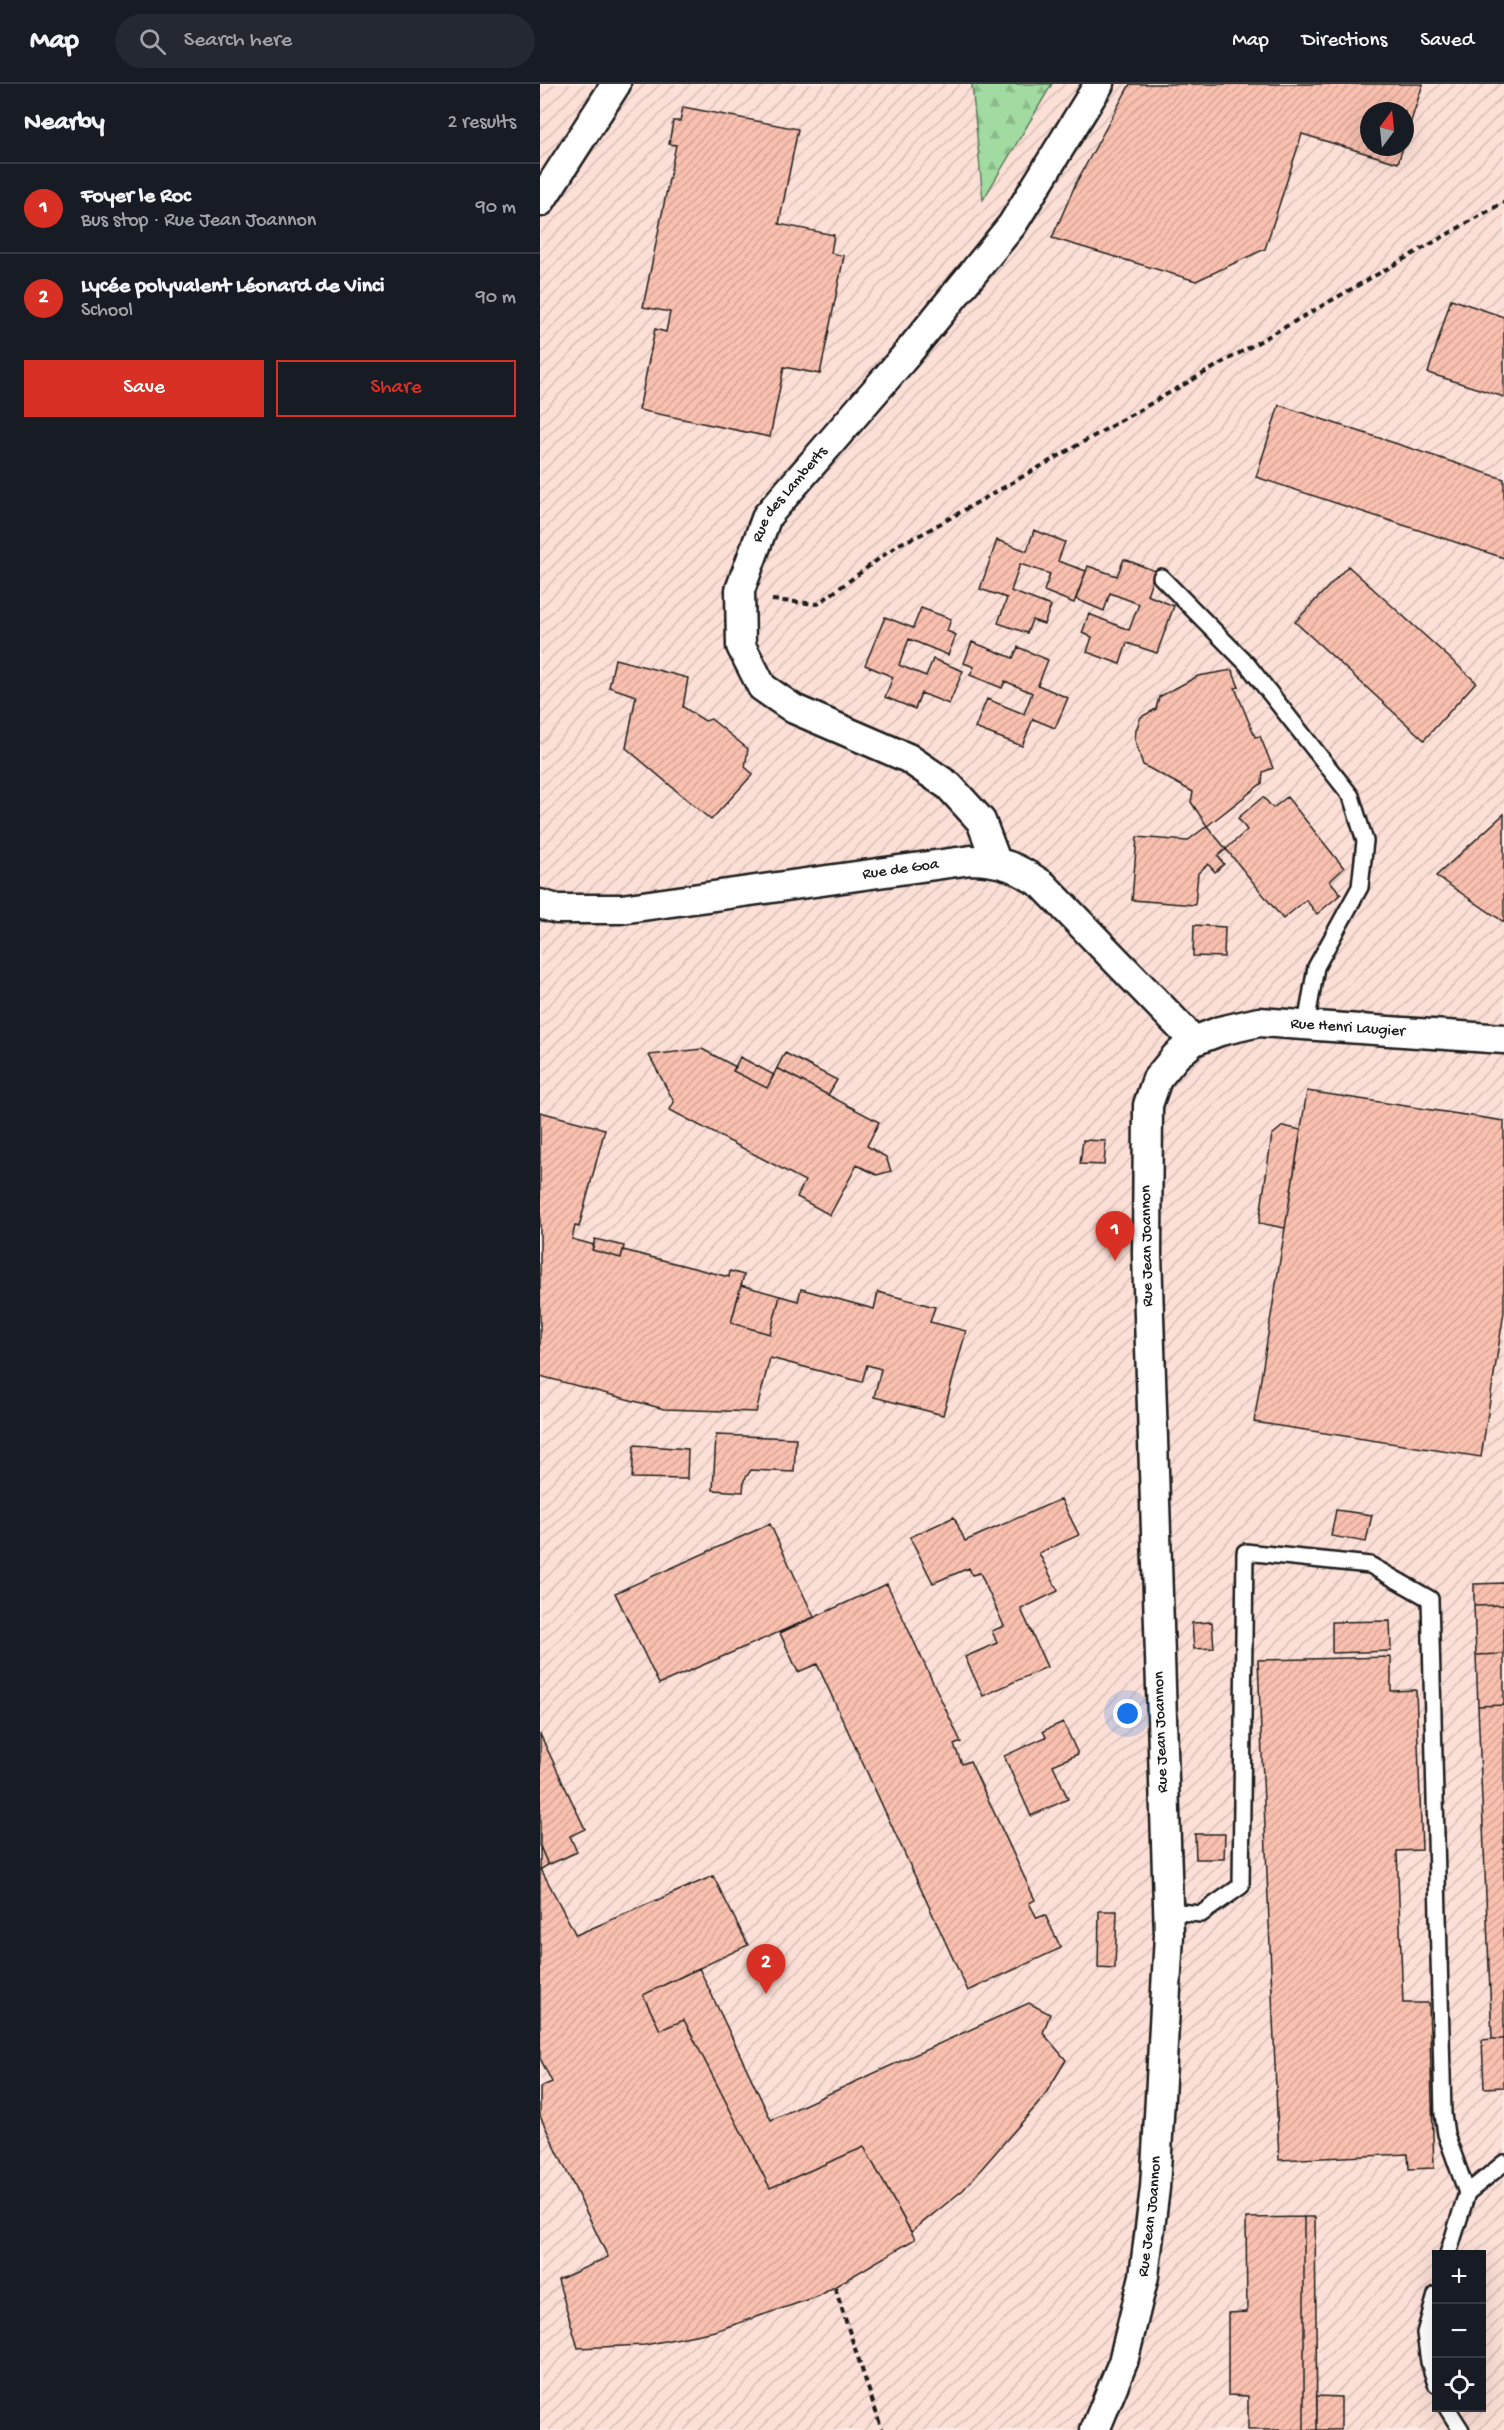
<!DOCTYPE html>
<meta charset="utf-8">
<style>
:root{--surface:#171b24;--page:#242831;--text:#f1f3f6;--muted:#9ea1a6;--line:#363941;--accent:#d93025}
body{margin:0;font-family:"Gochi Hand",sans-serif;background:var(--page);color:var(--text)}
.controls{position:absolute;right:18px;bottom:18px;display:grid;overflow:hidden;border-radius:0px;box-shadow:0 6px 24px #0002}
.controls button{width:54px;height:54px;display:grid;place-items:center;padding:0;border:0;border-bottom:2px solid var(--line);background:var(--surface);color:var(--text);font:30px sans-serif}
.compass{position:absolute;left:820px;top:18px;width:54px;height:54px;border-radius:50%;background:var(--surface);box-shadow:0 6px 24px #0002;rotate:15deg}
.you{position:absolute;left:588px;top:1630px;width:21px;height:21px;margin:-15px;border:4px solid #fff;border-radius:50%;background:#1a73e8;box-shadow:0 0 0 9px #1a73e833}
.badge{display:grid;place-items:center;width:39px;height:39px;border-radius:50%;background:var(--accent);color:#fff;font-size:20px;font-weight:700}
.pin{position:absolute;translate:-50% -50px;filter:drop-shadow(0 2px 3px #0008)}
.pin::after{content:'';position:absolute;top:32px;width:21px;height:18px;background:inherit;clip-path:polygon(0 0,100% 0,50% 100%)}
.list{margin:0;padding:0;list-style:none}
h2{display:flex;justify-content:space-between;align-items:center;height:78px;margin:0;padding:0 24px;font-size:26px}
h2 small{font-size:20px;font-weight:400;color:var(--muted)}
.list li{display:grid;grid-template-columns:39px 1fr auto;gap:18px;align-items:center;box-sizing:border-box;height:90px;padding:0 24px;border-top:2px solid var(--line)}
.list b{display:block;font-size:22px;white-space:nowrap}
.list p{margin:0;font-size:20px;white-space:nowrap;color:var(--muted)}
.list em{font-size:20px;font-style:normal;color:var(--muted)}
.actions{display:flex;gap:12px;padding:18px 24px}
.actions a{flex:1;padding:14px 0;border:2px solid var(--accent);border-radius:0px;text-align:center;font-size:21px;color:var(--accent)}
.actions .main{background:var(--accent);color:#fff}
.icon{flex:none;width:33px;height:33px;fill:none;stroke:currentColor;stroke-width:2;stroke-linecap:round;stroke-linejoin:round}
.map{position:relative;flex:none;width:964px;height:2346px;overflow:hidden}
header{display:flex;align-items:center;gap:36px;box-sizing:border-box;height:84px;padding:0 30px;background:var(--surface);border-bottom:2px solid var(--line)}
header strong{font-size:28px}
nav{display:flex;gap:33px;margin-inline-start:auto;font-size:21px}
.search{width:420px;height:54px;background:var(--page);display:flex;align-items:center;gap:15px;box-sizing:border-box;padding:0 21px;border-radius:33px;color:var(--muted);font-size:22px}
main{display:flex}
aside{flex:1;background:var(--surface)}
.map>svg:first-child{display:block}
.industrial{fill:url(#industrial-furrows);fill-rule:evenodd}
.forest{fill:url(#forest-firs);stroke:#5e7c5e;stroke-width:1.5}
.building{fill:url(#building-hatch);stroke:#1c1c1c;stroke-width:1.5}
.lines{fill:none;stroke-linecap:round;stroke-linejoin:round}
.service-casing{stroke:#1c1c1c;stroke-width:20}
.minor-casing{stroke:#1c1c1c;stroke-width:33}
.path{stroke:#1c1c1c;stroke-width:4;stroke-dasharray:6 4.5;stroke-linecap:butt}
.service{stroke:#fff;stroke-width:15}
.minor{stroke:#fff;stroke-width:28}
.labels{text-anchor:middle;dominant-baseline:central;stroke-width:5;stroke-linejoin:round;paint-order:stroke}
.street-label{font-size:16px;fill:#1c1c1c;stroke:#fff}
</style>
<header>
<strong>Map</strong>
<div class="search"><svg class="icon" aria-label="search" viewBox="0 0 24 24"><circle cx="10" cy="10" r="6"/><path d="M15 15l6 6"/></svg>Search here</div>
<nav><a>Map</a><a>Directions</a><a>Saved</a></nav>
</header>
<main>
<aside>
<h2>Nearby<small>2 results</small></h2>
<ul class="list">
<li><span class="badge">1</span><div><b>Foyer le Roc</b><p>Bus stop · Rue Jean Joannon</p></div><em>90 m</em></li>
<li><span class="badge">2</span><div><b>Lycée polyvalent Léonard de Vinci</b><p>School</p></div><em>90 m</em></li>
</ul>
<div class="actions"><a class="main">Save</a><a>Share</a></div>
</aside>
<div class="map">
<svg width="964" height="2346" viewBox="0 0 964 2346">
<defs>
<pattern id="industrial-furrows" width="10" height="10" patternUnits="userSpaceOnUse" patternTransform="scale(1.5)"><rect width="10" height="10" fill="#fcdfd6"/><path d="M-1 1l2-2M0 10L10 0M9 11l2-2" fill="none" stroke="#d7bfb7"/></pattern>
<pattern id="forest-firs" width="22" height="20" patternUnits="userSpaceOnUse" patternTransform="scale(1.5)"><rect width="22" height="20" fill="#a1dba1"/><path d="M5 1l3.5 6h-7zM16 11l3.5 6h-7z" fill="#8abb8a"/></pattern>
<pattern id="building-hatch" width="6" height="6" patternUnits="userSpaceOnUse" patternTransform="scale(1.5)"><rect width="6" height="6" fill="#f9c0af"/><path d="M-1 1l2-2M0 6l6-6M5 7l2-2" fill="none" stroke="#d5a496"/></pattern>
</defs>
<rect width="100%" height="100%" fill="#fdece7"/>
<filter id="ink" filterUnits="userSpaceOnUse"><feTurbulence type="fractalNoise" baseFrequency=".0167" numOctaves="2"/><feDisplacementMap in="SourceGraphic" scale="12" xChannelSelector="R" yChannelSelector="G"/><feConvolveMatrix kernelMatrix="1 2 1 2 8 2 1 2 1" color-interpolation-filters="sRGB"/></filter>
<g filter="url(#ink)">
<path class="industrial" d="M 0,0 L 432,0 L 443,115 L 512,0 L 964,0 L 964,2346 L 0,2346 ZM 829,27 L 865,27 L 865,63 L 829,63 ZM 896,2170 L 942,2170 L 942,2324 L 896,2324 Z"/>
<path class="forest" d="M 432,0 L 512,0 L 443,116 Z"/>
<path class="building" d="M 590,0 L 883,0 L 865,56 L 865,27 L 829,27 L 829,63 L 863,63 L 858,79 L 762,50 L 725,165 L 656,197 L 512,154 L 536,99 Z
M 143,23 L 258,45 L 239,140 L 294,151 L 291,169 L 304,172 L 280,290 L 244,283 L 230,353 L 99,326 L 115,245 L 126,248 L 130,228 L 103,223 L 136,61 L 129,60 L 133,37 L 140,37 Z
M 911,215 L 964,233 L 964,313 L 888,289 Z
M 739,321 L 964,395 L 964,474 L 716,393 Z
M 494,446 L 525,458 L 518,477 L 546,487 L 534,519 L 504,507 L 510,490 L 480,480 L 471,507 L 511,522 L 504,540 L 492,536 L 487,549 L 458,539 L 467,514 L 440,505 L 457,456 L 487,467 Z
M 584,475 L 615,487 L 607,511 L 634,522 L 617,569 L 587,559 L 580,580 L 547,568 L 552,553 L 542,549 L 549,530 L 589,546 L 599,520 L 570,509 L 564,527 L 536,515 L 548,482 L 577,492 Z
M 808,482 L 936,598 L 884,656 L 755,538 Z
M 381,524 L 411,535 L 407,547 L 416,551 L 408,571 L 369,555 L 359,581 L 386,592 L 393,575 L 423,587 L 409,620 L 381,609 L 375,625 L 345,613 L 353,593 L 325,581 L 345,533 L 373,544 Z
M 432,558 L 473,574 L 478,563 L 508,576 L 498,601 L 528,614 L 515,644 L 493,635 L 482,662 L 435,644 L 447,615 L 484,630 L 492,609 L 465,597 L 462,604 L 430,591 L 434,583 L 424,579 Z
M 75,575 L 148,594 L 143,623 L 165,637 L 171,635 L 208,665 L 205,683 L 213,690 L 171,736 L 86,664 L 96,612 L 69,603 Z
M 692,586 L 699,603 L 695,604 L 715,653 L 720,652 L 733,684 L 723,688 L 722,699 L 667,742 L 651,718 L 653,708 L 603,681 L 595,656 L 596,646 L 601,633 L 616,625 L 619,613 L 658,592 Z
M 723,713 L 733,724 L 747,713 L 804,784 L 790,797 L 801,810 L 777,830 L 766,816 L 743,835 L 686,765 L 707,746 L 698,734 Z
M 964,730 L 964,838 L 896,792 Z
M 667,742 L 686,765 L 678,772 L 684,780 L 675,788 L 668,780 L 658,789 L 655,821 L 592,816 L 597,753 L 647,757 Z
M 654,841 L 685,843 L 684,873 L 653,872 Z
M 162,965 L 196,983 L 193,987 L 227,1004 L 237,984 L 339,1038 L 327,1062 L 346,1073 L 351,1087 L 337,1091 L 317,1081 L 290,1131 L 257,1113 L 265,1097 L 130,1026 L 134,1018 L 109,971 Z
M 245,969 L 297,996 L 288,1011 L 237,984 Z
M 200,973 L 234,991 L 227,1004 L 193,987 Z
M 767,1007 L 964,1037 L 964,1228 L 941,1373 L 714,1338 Z
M 0,1028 L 65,1045 L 39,1143 L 35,1142 L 32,1155 L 54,1161 L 52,1166 L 81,1174 L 83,1166 L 189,1193 L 190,1187 L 204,1191 L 191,1239 L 230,1250 L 240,1212 L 258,1217 L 261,1205 L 334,1225 L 338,1208 L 395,1223 L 390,1238 L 426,1247 L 403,1331 L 334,1313 L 341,1285 L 327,1281 L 322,1298 L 230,1274 L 216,1328 L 124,1325 L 0,1292 Z
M 743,1042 L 761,1046 L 745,1144 L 719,1139 L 732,1051 Z
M 543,1056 L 566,1057 L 564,1081 L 540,1080 Z
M 55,1155 L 84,1162 L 81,1174 L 52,1166 Z
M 201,1201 L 240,1212 L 230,1250 L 191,1239 Z
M 176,1351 L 256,1354 L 254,1388 L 211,1386 L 204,1396 L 203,1408 L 173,1406 Z
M 94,1361 L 148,1365 L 147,1395 L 92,1394 Z
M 521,1415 L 539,1451 L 499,1469 L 518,1507 L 481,1525 L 507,1583 L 443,1612 L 425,1573 L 457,1559 L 452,1547 L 464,1542 L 440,1489 L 432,1491 L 429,1484 L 393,1499 L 370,1453 L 414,1433 L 425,1457 Z
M 796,1426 L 832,1431 L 826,1458 L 791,1452 Z
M 230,1440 L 274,1533 L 119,1600 L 75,1509 Z
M 964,1499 L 964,1521 L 934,1522 L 934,1500 Z
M 347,1500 L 421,1658 L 414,1661 L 422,1680 L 430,1677 L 495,1816 L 489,1819 L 497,1834 L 505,1831 L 521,1864 L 428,1907 L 277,1580 L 258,1588 L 240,1549 Z
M 964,1521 L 964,1570 L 936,1571 L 934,1522 Z
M 850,1537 L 851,1567 L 792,1569 L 792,1538 Z
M 672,1538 L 674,1564 L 654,1565 L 652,1539 Z
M 964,1570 L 964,1621 L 938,1622 L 936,1571 Z
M 851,1573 L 851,1607 L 876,1606 L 882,1766 L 857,1767 L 863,1919 L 889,1919 L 894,2084 L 869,2085 L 868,2070 L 739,2076 L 718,1576 Z
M 964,1621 L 964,1955 L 952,1955 L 938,1622 Z
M 523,1638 L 538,1670 L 513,1681 L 528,1715 L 491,1732 L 464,1672 L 506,1653 L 503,1647 Z
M 0,1650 L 45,1745 L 30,1752 L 37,1768 L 8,1781 L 0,1762 Z
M 655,1750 L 685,1750 L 684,1775 L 656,1775 Z
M 0,1762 L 8,1781 L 1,1785 L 36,1851 L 173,1792 L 208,1861 L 103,1911 L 120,1946 L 144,1936 L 230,2104 L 324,2063 L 375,2155 L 279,2212 L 175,2247 L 105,2261 L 38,2264 L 18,2196 L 68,2173 L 0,2032 L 0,2003 L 12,1998 L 0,1974 Z
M 559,1827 L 577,1827 L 575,1885 L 558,1884 Z
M 159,1884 L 231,2036 L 489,1919 L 510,1930 L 503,1949 L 526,1976 L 503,2014 L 423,2106 L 371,2148 L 324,2063 L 230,2104 L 144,1936 L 120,1946 L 103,1911 Z
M 952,1955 L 964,1955 L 964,2003 L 944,2004 L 942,1956 Z
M 764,2133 L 775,2133 L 777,2346 L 764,2346 Z
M 764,2133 L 764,2346 L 708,2346 L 708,2312 L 688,2311 L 688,2229 L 707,2228 L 706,2134 Z
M 777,2312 L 801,2313 L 801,2346 L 777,2346 Z"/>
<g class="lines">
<g class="service-casing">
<path id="service" d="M 621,493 L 707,580 L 811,712 L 825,757 L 820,803 L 776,883 L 766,941
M 628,1827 L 661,1830 L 701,1802 L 705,1468 L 830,1481 L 890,1515 L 903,2030 L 906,2050 L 927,2109
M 908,2170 L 927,2109 L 964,2079
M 896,2211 L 885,2249 L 889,2278 L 896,2300
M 907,2324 L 921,2346"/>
</g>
<g class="minor-casing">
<g id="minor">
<path d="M 0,118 L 76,0"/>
<path id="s1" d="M 456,777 L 441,737 L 409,702 L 368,674 L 254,625 L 222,603 L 201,562 L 200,506 L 227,432 L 362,276 L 472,141 L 559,0"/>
<path id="s2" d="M 0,820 L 17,825 L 81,825 L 431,776 C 464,777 476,783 503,801 L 654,957"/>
<path id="s3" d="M 555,2346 L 583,2278 L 604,2192 L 615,2104 L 629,1851 L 607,1170 L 608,1021 L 617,995 L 636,972 L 654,957 L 680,947 L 719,938 L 964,955"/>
</g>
</g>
<path class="path" d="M 232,516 L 278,520 L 359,460 L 382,450 L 964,118
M 295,2204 L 342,2346"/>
<use href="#service" class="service"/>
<use href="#minor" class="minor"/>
</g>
</g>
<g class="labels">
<g class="street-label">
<text stroke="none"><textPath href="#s1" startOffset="514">Rue des Lamberts</textPath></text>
<text stroke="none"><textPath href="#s2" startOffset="364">Rue de Goa</textPath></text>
<text stroke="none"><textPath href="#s3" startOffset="1572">Rue Henri Laugier</textPath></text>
<text transform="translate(608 1162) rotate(-91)">Rue Jean Joannon</text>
<text transform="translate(622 1648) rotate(-92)">Rue Jean Joannon</text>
<text stroke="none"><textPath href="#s3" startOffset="222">Rue Jean Joannon</textPath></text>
</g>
</g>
</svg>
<div class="controls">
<button>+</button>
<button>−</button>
<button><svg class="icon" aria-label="locate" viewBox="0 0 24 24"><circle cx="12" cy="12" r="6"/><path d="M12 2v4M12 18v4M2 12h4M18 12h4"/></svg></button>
</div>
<svg class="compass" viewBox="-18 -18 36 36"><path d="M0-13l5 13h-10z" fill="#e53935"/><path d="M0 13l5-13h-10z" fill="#9ea1a6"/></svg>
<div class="you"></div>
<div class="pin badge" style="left:575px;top:1177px">1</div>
<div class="pin badge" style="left:226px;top:1910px">2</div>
</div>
</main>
